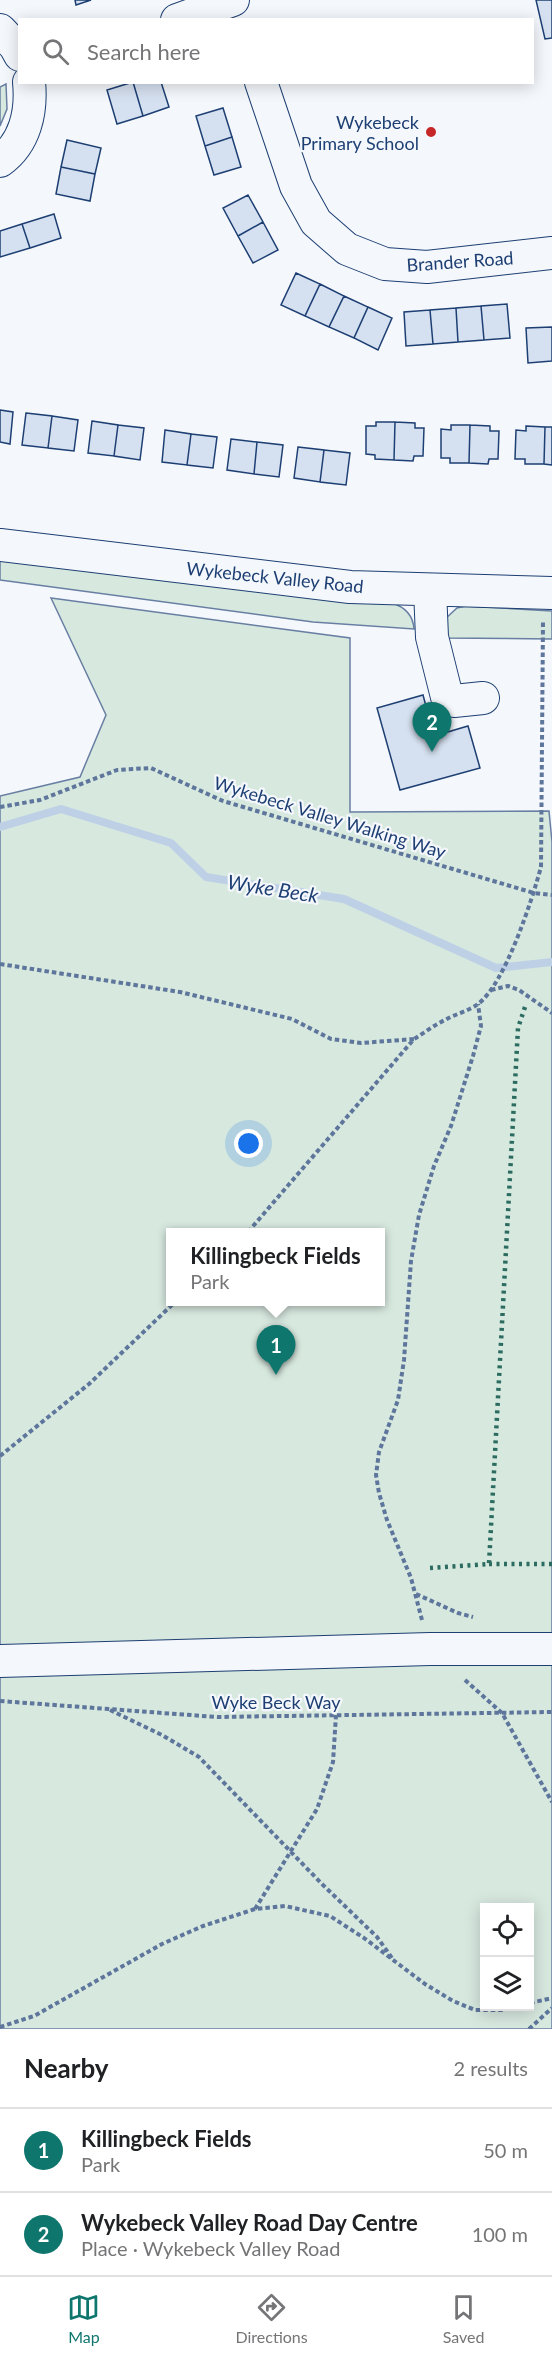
<!DOCTYPE html>
<meta charset="utf-8">
<style>
:root{--surface:#fff;--page:#f2f2f2;--text:#202124;--muted:#757577;--line:#e0e0e0;--accent:#0f766e}
body{margin:0;font-family:Lato,sans-serif;background:var(--page);color:var(--text)}
.controls{position:absolute;right:18px;bottom:18px;display:grid;overflow:hidden;border-radius:0px;box-shadow:0 3px 15px #0003}
.controls button{width:54px;height:54px;display:grid;place-items:center;padding:0;border:0;border-bottom:2px solid var(--line);background:var(--surface);color:var(--text);font:30px sans-serif}
.you{position:absolute;left:249px;top:1144px;width:21px;height:21px;margin:-15px;border:4px solid #fff;border-radius:50%;background:#1a73e8;box-shadow:0 0 0 9px #1a73e833}
.badge{display:grid;place-items:center;width:39px;height:39px;border-radius:50%;background:var(--accent);color:#fff;font-size:20px;font-weight:700}
.pin{position:absolute;translate:-50% -50px;filter:drop-shadow(0 2px 3px #0008)}
.pin::after{content:'';position:absolute;top:32px;width:21px;height:18px;background:inherit;clip-path:polygon(0 0,100% 0,50% 100%)}
.popup{position:absolute;left:166px;top:1228px;width:219px;height:78px;box-sizing:border-box;display:grid;place-content:center;border-radius:0px;background:var(--surface);filter:drop-shadow(0 2px 4px #0005);font-size:20px;white-space:nowrap;color:var(--muted)}
.popup b{font-size:22px;color:var(--text)}
.popup::after{content:'';position:absolute;left:50%;top:100%;margin-left:-12px;border:12px solid transparent;border-top-color:var(--surface)}
.list{margin:0;padding:0;list-style:none}
h2{display:flex;justify-content:space-between;align-items:center;height:78px;margin:0;padding:0 24px;font-size:26px}
h2 small{font-size:20px;font-weight:400;color:var(--muted)}
.list li{display:grid;grid-template-columns:39px 1fr auto;gap:18px;align-items:center;box-sizing:border-box;height:84px;padding:0 24px;border-top:2px solid var(--line)}
.list b{display:block;font-size:22px;white-space:nowrap}
.list p{margin:0;font-size:20px;white-space:nowrap;color:var(--muted)}
.list em{font-size:20px;font-style:normal;color:var(--muted)}
.icon{flex:none;width:33px;height:33px;fill:none;stroke:currentColor;stroke-width:2;stroke-linecap:round;stroke-linejoin:round}
.map{position:relative;flex:none;width:552px;height:2029px;overflow:hidden}
.search{position:absolute;background:var(--surface);box-shadow:0 3px 15px #0003;left:18px;right:18px;top:18px;height:66px;display:flex;align-items:center;gap:15px;box-sizing:border-box;padding:0 21px;border-radius:0px;color:var(--muted);font-size:22px}
.sheet{height:246px;background:var(--surface)}
nav{display:flex;justify-content:space-around;align-items:center;box-sizing:border-box;height:84px;border-top:2px solid var(--line);background:var(--surface);font-size:16px;color:var(--muted)}
nav a{display:grid;justify-items:center;gap:3px}
nav .on{color:var(--accent)}
.map>svg:first-child{display:block}
.green{fill:#d7e8df;stroke:#687fa3;stroke-width:1.5;fill-rule:evenodd}
.lines{fill:none;stroke-linecap:round;stroke-linejoin:round}
.stream{stroke:#bed0e5;stroke-width:8}
.building{fill:#d5e0f0;stroke:#1d3f73;stroke-width:1.5}
.minor-casing{stroke:#1d3f73;stroke-width:34}
.path{stroke:#5e769c;stroke-width:4;stroke-dasharray:4.5 3;stroke-linecap:butt}
.minor{stroke:#f4f7fb;stroke-width:32}
.hedge{stroke:#2c6c60;stroke-width:4.5;stroke-dasharray:3 4.5;stroke-linecap:butt}
.poi-dot{fill:#c62828;stroke:#f4f7fb;stroke-width:2}
.labels{text-anchor:middle;dominant-baseline:central;stroke-width:4.5;stroke-linejoin:round;paint-order:stroke}
.poi-label{font-size:18px;fill:#1d3f73;stroke:#f4f7fb;text-anchor:end}
.street-label{font-size:18px;fill:#1d3f73;stroke:#f4f7fb}
.water-label{font-size:20px;font-style:italic;fill:#1d3f73;stroke:#f4f7fb}
</style>
<div class="map">
<svg width="552" height="2029" viewBox="0 0 552 2029">
<rect width="100%" height="100%" fill="#f4f7fb"/>
<path class="green" d="M 6,84 L 7,109 L 0,126 L 0,87 Z
M 0,557 L 392,603 C 405,607 413,615 414,629 L 313,622 L 0,580 Z
M 51,598 L 350,638 L 350,812 L 549,811 L 552,842 L 552,2029 L 0,2029 L 0,796 L 80,777 L 106,715 ZM 171,1232 L 381,1232 L 381,1302 L 171,1302 ZM 484,1908 L 530,1908 L 530,2006 L 484,2006 Z
M 466,606 L 552,611 L 552,639 L 442,638 L 444,620 L 457,608 Z"/>
<g class="lines">
<path class="stream" d="M 0,827 L 61,809 L 171,843 L 206,877 L 344,899 L 496,968 L 552,962"/>
</g>
<path class="building" d="M 75,0 L 91,0 L 76,5 Z
M 536,0 L 552,0 L 552,38 L 545,39 Z
M 133,82 L 143,116 L 117,124 L 107,90 Z
M 133,82 L 161,82 L 169,107 L 143,116 Z
M 223,108 L 232,137 L 205,146 L 196,116 Z
M 232,137 L 241,167 L 214,175 L 205,146 Z
M 67,140 L 101,148 L 95,174 L 61,167 Z
M 61,167 L 95,174 L 90,201 L 56,194 Z
M 248,195 L 263,222 L 238,236 L 223,208 Z
M 54,214 L 61,238 L 30,248 L 22,224 Z
M 263,222 L 278,250 L 253,263 L 238,236 Z
M 22,224 L 30,248 L 0,257 L 0,231 Z
M 296,273 L 320,284 L 305,316 L 281,305 Z
M 320,284 L 344,296 L 329,327 L 305,316 Z
M 344,296 L 368,307 L 354,338 L 329,327 Z
M 507,304 L 510,338 L 484,340 L 481,306 Z
M 481,306 L 484,340 L 458,342 L 456,308 Z
M 368,307 L 392,318 L 378,350 L 354,338 Z
M 456,308 L 458,342 L 433,344 L 430,310 Z
M 430,310 L 433,344 L 406,346 L 404,312 Z
M 552,327 L 552,361 L 528,363 L 526,328 Z
M 0,410 L 13,412 L 10,444 L 0,442 Z
M 26,413 L 52,416 L 48,448 L 22,445 Z
M 52,416 L 78,420 L 74,451 L 48,448 Z
M 92,421 L 118,425 L 114,456 L 88,453 Z
M 376,422 L 395,422 L 394,460 L 375,459 L 375,455 L 366,454 L 366,426 L 376,426 Z
M 395,422 L 415,423 L 415,428 L 424,428 L 423,456 L 414,456 L 413,461 L 394,460 Z
M 118,425 L 144,428 L 140,460 L 114,456 Z
M 451,425 L 470,425 L 469,463 L 450,463 L 450,458 L 441,458 L 441,429 L 451,430 Z
M 470,425 L 490,426 L 490,431 L 499,431 L 498,459 L 489,459 L 488,464 L 469,463 Z
M 526,426 L 545,427 L 544,464 L 525,464 L 525,459 L 515,459 L 516,430 L 526,431 Z
M 545,427 L 552,427 L 552,465 L 544,464 Z
M 165,430 L 191,434 L 187,465 L 162,462 Z
M 191,434 L 217,437 L 213,468 L 187,465 Z
M 231,439 L 257,442 L 254,474 L 227,470 Z
M 257,442 L 283,445 L 279,477 L 254,474 Z
M 298,447 L 324,450 L 320,482 L 294,478 Z
M 324,450 L 350,453 L 346,485 L 320,482 Z
M 423,695 L 434,736 L 468,726 L 480,768 L 400,790 L 377,708 Z"/>
<g class="lines">
<g class="minor-casing">
<path id="minor" d="M 177,20 L 233,0
M 0,30 L 15,46 L 20,55
M 261,82 L 296,186 L 316,222 L 347,249 L 385,264 L 427,267 L 552,253
M 0,161 C 25,143 32,112 29,82
M 0,545 L 350,587 L 552,593
M 430,590 L 432,637 L 447,697 L 454,701 L 483,698
M 0,1661 L 430,1649 L 552,1649"/>
</g>
<path class="path" d="M 0,807 L 40,800 L 117,770 L 151,768 L 223,801 L 534,893 L 552,895
M 0,964 L 180,992 L 292,1019 L 331,1039 L 361,1043 L 414,1039
M 491,990 L 508,986 L 519,990 L 552,1013
M 248,1232 L 414,1039 C 424,1033 434,1025 445,1020 C 455,1014 469,1011 478,1004 C 505,984 532,900 541,867 L 543,622
M 0,1456 L 89,1384 L 175,1302
M 416,1594 L 458,1613 L 473,1617
M 422,1620 L 411,1578 L 387,1520 L 379,1493 L 376,1475 L 379,1452 L 398,1400 L 404,1360 L 411,1261 L 419,1215 L 434,1166 L 451,1126 L 473,1056 L 481,1026 L 478,1004
M 465,1680 L 502,1713 L 552,1802
M 0,1701 L 217,1717 L 552,1712
M 110,1710 L 162,1735 L 199,1757 L 323,1885 L 377,1937 L 392,1958
M 255,1909 L 317,1809 L 333,1762 L 336,1715
M 530,2003 L 552,1998
M 0,2027 L 34,2016 L 162,1944 L 203,1926 L 255,1909 L 285,1906 L 330,1916 L 364,1938 L 425,1984 L 453,2001 L 475,2010 L 503,2010 L 517,2006
M 529,2029 L 552,2008"/>
<use href="#minor" class="minor"/>
<path class="hedge" d="M 489,1564 L 552,1564
M 430,1568 L 489,1564 L 518,1028 L 526,1004"/>
</g>
<circle class="poi-dot" cx="431" cy="132" r="6"/>
<g class="labels">
<g class="poi-label">
<text x="419" y="122">Wykebeck<tspan x="419" dy="21">Primary School</tspan></text>
</g>
<g class="street-label">
<text transform="translate(460 261) rotate(-4)">Brander Road</text>
<text transform="translate(275 577) rotate(6)">Wykebeck Valley Road</text>
<text transform="translate(330 817) rotate(17)">Wykebeck Valley Walking Way</text>
<text x="276" y="1702">Wyke Beck Way</text>
</g>
<g class="water-label">
<text transform="translate(273 888) rotate(9)">Wyke Beck</text>
</g>
</g>
</svg>
<div class="controls">
<button><svg class="icon" aria-label="locate" viewBox="0 0 24 24"><circle cx="12" cy="12" r="6"/><path d="M12 2v4M12 18v4M2 12h4M18 12h4"/></svg></button>
<button><svg class="icon" aria-label="layers" viewBox="0 0 24 24"><path d="M12 4l9 5-9 5-9-5zM3 14l9 5 9-5"/></svg></button>
</div>
<div class="you"></div>
<div class="pin badge" style="left:276px;top:1375px">1</div>
<div class="popup"><b>Killingbeck Fields</b>Park</div>
<div class="pin badge" style="left:432px;top:752px">2</div>
<div class="search"><svg class="icon" aria-label="search" viewBox="0 0 24 24"><circle cx="10" cy="10" r="6"/><path d="M15 15l6 6"/></svg>Search here</div>
</div>
<section class="sheet">
<h2>Nearby<small>2 results</small></h2>
<ul class="list">
<li><span class="badge">1</span><div><b>Killingbeck Fields</b><p>Park</p></div><em>50 m</em></li>
<li><span class="badge">2</span><div><b>Wykebeck Valley Road Day Centre</b><p>Place · Wykebeck Valley Road</p></div><em>100 m</em></li>
</ul>
</section>
<nav>
<a class="on"><svg class="icon" aria-label="map" viewBox="0 0 24 24"><path d="M3 6l6-2 6 2 6-2v14l-6 2-6-2-6 2zM9 4v14M15 6v14"/></svg>Map</a>
<a><svg class="icon" aria-label="directions" viewBox="0 0 24 24"><path d="M12 3l9 9-9 9-9-9zM9 14v-3h6M13 9l2 2-2 2"/></svg>Directions</a>
<a><svg class="icon" aria-label="saved" viewBox="0 0 24 24"><path d="M7 4h10v16l-5-4-5 4z"/></svg>Saved</a>
</nav>
